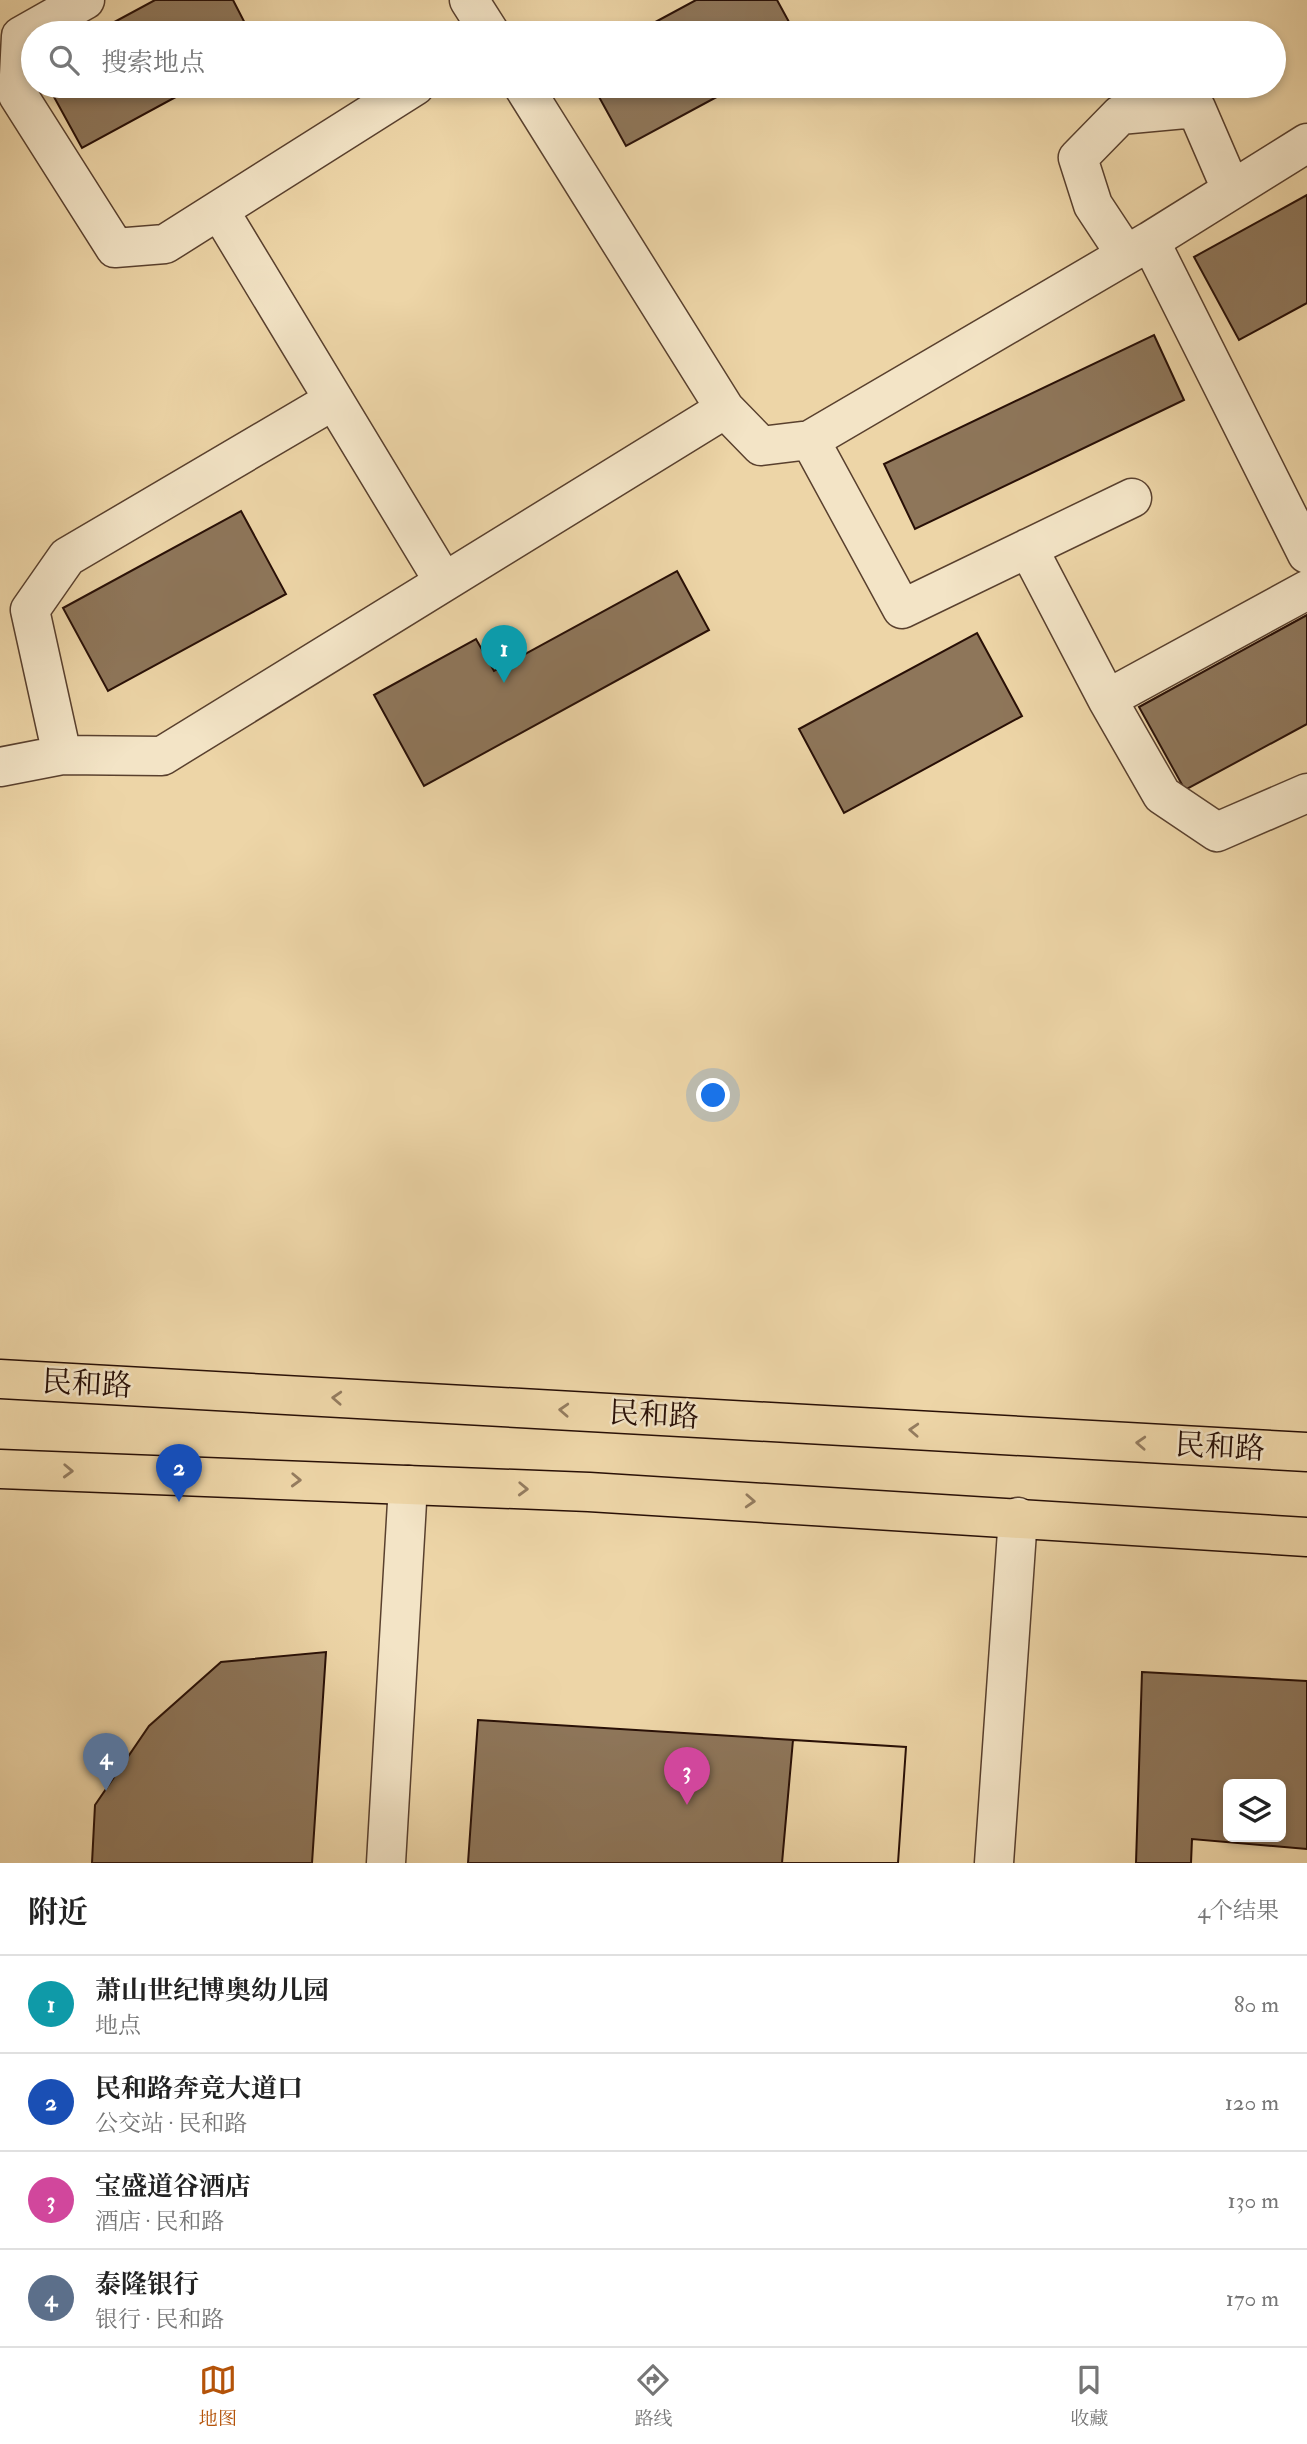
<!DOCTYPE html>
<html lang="zh">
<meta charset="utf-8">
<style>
:root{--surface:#fff;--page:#f6f6f6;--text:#222;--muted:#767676;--line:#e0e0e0;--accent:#b45309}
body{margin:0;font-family:"IM FELL Double Pica","Noto Serif SC",serif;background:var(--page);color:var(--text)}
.controls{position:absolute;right:21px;bottom:21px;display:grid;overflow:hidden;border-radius:10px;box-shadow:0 4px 10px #0003}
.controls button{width:63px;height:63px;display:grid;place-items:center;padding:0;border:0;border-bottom:2px solid var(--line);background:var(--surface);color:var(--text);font:35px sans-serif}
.you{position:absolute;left:714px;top:1096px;width:24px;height:24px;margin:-18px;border:5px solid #fff;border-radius:50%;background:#1a73e8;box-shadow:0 0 0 10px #1a73e833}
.badge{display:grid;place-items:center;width:46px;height:46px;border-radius:50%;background:var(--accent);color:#fff;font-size:23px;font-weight:700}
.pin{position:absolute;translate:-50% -58px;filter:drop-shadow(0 2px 4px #0008)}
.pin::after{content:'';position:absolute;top:37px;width:24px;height:21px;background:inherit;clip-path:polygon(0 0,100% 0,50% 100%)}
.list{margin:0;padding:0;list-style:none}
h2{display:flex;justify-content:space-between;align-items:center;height:91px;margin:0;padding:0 28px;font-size:30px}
h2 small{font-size:23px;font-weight:400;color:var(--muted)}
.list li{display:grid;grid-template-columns:46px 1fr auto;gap:21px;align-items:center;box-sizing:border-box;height:98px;padding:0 28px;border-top:2px solid var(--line)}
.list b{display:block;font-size:26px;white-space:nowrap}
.list p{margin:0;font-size:23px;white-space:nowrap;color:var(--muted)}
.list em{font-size:23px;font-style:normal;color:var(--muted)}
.icon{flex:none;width:38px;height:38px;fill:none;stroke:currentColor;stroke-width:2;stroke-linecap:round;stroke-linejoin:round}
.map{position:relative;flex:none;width:1307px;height:1863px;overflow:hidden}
.search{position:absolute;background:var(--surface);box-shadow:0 4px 10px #0003;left:21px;right:21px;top:21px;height:77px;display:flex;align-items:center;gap:18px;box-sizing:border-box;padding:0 24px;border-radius:38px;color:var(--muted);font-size:26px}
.sheet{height:483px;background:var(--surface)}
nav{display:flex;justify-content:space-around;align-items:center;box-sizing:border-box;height:98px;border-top:2px solid var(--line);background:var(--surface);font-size:19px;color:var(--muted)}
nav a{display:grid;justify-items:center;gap:4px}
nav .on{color:var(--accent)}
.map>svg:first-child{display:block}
.building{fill:#8e765a;stroke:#280f06;stroke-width:2;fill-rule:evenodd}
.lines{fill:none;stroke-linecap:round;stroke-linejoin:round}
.minor-casing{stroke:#59402e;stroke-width:41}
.major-casing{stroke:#280f06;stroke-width:41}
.minor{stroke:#f3e4c6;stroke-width:38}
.major{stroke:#edd5a7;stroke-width:38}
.oneway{stroke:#947c5f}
.labels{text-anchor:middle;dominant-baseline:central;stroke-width:5;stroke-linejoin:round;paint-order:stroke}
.street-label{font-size:30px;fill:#280f06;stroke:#f3e4c6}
</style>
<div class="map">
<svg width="1307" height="1863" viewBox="0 0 1307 1863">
<rect width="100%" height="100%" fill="#edd5a7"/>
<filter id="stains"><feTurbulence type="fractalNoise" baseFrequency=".00286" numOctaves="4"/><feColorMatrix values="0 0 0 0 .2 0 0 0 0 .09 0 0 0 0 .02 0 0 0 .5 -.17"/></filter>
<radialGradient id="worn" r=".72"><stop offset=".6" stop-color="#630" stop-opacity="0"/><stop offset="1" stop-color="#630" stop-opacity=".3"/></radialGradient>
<path class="building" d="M 155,0 L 233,0 L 250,33 L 94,33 Z
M 696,0 L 777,0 L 795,33 L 635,33 Z
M 48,86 L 196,86 L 82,148 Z
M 593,86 L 737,86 L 626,146 Z
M 1307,195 L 1307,303 L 1239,340 L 1194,257 Z
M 1154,335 L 1184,400 L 915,529 L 884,464 Z
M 241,511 L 286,594 L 108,691 L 63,608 Z
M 677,571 L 709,630 L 424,786 L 374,695 L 476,639 L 494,671 Z
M 1307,615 L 1307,724 L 1185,790 L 1139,707 Z
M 977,633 L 1022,716 L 844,813 L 799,729 Z
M 326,1652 L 312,1863 L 92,1863 L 95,1805 L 149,1726 L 221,1662 Z
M 1142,1672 L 1307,1681 L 1307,1849 L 1192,1839 L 1191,1863 L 1136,1863 ZM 1228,1784 L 1281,1784 L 1281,1837 L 1228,1837 Z
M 478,1720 L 906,1747 L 898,1863 L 468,1863 Z
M 793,1740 L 906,1747 L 898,1863 L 782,1863 Z"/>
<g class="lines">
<g class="minor-casing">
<path id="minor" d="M 85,0 L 21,36 L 18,95 L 115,248 L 165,244 L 415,86
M 469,0 L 490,33
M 523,86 L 725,409 L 761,446 L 810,440 L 1150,241 L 1307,143
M 219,210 L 444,582
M 1150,241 L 1307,554
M 1126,255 L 1093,205 L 1078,158 L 1120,115 L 1196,108 L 1231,189
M 810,440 L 902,609 L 1132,498
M 1028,548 L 1107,699
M 1307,590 L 1107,699 L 1162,795 L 1217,832 L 1307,793
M 62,755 L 30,610 L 67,557 L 334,400
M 0,767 L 62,755 L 162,756 L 725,409
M 386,1863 L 408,1485
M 994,1863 L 1018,1517"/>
</g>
<g class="major-casing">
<path id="major" d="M 0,1379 L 1307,1452
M 0,1469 L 589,1492 L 1307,1537"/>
</g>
<use href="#minor" class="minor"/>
<use href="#major" class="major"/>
</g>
<defs><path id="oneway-chevron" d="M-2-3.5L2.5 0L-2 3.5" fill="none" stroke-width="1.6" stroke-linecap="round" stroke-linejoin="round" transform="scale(1.75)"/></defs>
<g class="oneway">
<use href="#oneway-chevron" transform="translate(337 1398) rotate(-177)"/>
<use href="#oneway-chevron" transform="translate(564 1410) rotate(-177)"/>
<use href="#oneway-chevron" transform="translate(914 1430) rotate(-177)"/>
<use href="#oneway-chevron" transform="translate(1141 1443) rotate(-177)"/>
<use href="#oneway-chevron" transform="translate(68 1471) rotate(2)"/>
<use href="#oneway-chevron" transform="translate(296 1480) rotate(2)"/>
<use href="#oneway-chevron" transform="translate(523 1489) rotate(2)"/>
<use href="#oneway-chevron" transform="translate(750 1501) rotate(3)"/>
</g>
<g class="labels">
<g class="street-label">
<text transform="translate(87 1384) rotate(3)">民和路</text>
<text transform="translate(654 1415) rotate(3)">民和路</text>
<text transform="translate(1220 1447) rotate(3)">民和路</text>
</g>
</g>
<rect width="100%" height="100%" filter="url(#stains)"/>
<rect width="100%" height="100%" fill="url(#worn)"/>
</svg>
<div class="controls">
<button><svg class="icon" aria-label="layers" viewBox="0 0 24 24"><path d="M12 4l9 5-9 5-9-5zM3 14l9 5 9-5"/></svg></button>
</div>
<div class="you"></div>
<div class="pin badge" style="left:504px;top:683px;background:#0f9aa8">1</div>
<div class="pin badge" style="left:179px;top:1502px;background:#1a4fb4">2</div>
<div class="pin badge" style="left:687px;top:1805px;background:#d1479c">3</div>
<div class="pin badge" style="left:106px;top:1791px;background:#5c6f8a">4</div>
<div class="search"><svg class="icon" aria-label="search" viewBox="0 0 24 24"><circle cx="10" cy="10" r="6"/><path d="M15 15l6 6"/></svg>搜索地点</div>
</div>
<section class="sheet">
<h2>附近<small>4个结果</small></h2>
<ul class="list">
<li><span class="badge" style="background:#0f9aa8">1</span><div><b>萧山世纪博奥幼儿园</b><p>地点</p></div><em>80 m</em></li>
<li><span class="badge" style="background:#1a4fb4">2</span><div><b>民和路奔竞大道口</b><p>公交站 · 民和路</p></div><em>120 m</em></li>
<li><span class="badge" style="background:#d1479c">3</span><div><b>宝盛道谷酒店</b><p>酒店 · 民和路</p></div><em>130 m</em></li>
<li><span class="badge" style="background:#5c6f8a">4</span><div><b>泰隆银行</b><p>银行 · 民和路</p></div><em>170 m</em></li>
</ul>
</section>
<nav>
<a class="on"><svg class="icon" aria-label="map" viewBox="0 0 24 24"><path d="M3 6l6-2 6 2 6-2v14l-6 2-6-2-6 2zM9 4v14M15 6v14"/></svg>地图</a>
<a><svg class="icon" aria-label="directions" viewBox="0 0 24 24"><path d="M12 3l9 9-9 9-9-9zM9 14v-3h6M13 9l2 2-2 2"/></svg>路线</a>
<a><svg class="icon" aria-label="saved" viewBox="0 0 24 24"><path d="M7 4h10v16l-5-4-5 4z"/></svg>收藏</a>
</nav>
